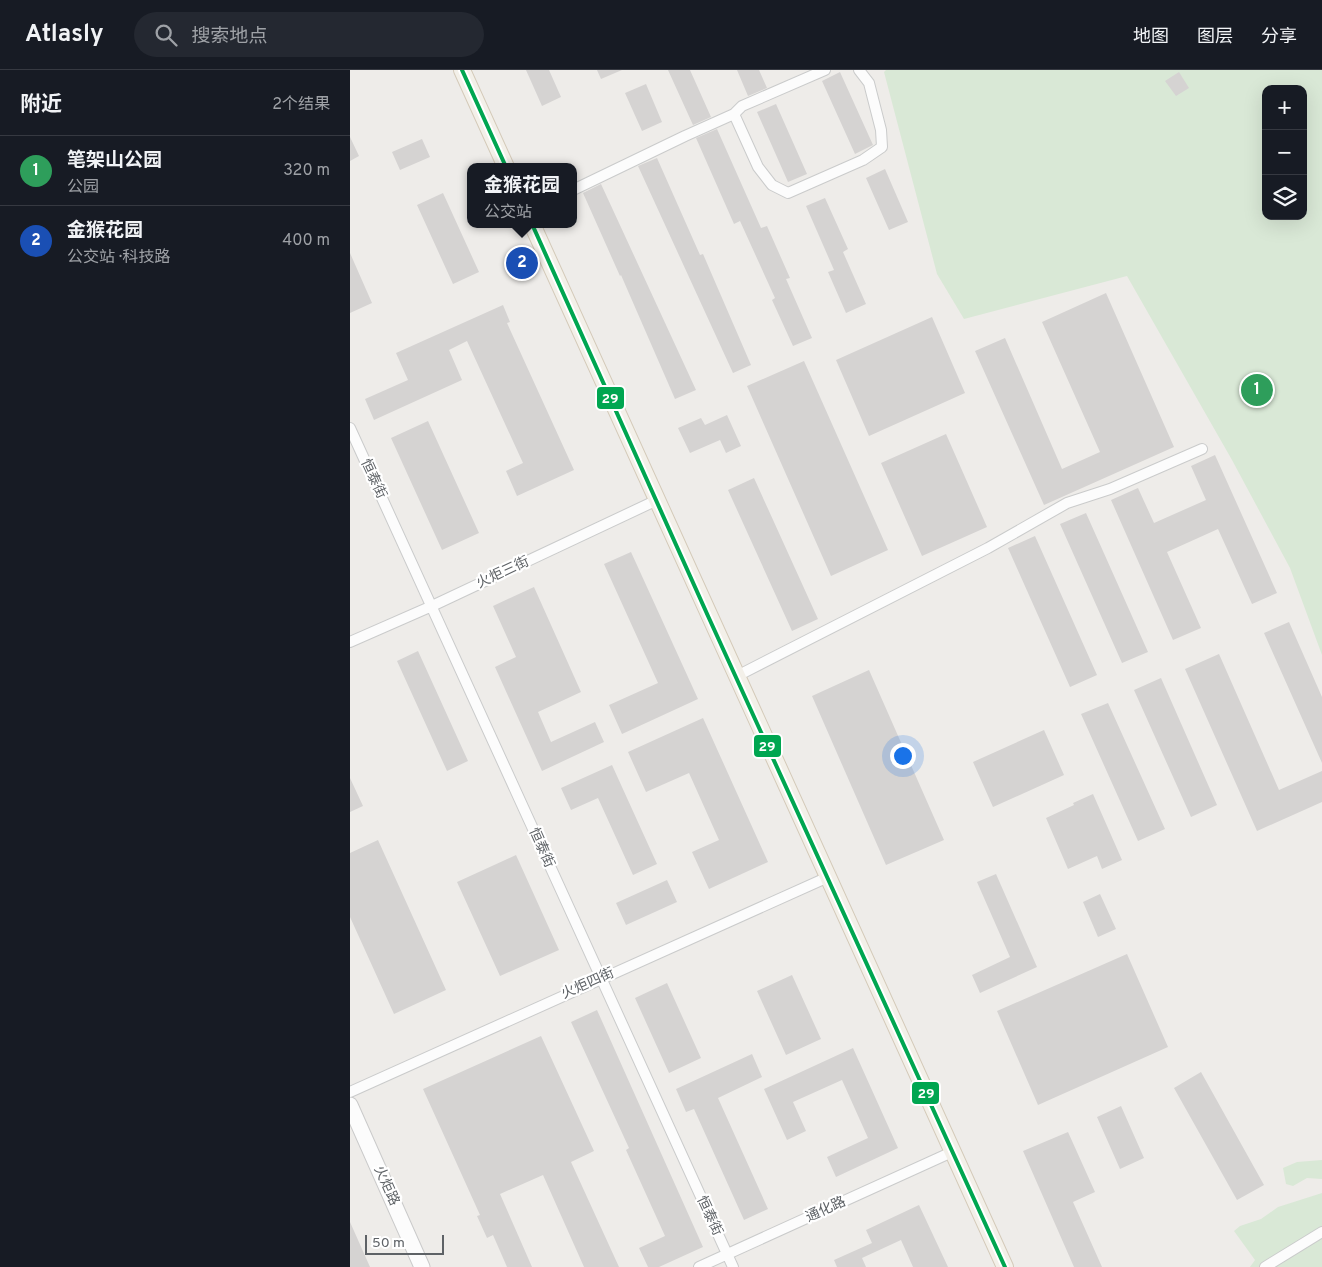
<!DOCTYPE html>
<html lang="zh">
<meta charset="utf-8">
<style>
:root{--surface:#171b24;--page:#242831;--text:#f1f3f6;--muted:#9ea1a6;--line:#363941;--accent:#1a73e8}
body{margin:0;font-family:Overpass,"Noto Sans SC",sans-serif;background:var(--page);color:var(--text)}
.controls{position:absolute;right:15px;top:15px;display:grid;overflow:hidden;border-radius:10px;box-shadow:0 5px 20px #0002}
.controls button{width:45px;height:45px;display:grid;place-items:center;padding:0;border:0;border-bottom:1px solid var(--line);background:var(--surface);color:var(--text);font:25px sans-serif}
.scale{position:absolute;left:15px;bottom:12px;width:79px;box-sizing:border-box;padding-left:5px;border:2px solid #5e6266;border-top:0;font-size:14px;line-height:18px;white-space:nowrap;color:#5e6266;-webkit-text-stroke:4px #fff;paint-order:stroke}
.you{position:absolute;left:552px;top:685px;width:18px;height:18px;margin:-12px;border:4px solid #fff;border-radius:50%;background:#1a73e8;box-shadow:0 0 0 8px #1a73e833}
.badge{display:grid;place-items:center;width:32px;height:32px;border-radius:50%;background:var(--accent);color:#fff;font-size:16px;font-weight:700}
.pin{position:absolute;translate:-50% -50%;border:2px solid #fff;box-shadow:0 1px 5px #0006}
.popup{position:absolute;left:117px;top:93px;width:110px;height:65px;box-sizing:border-box;display:grid;place-content:center;border-radius:10px;background:var(--surface);filter:drop-shadow(0 1px 4px #0005);font-size:16px;white-space:nowrap;color:var(--muted)}
.popup b{font-size:19px;color:var(--text)}
.popup::after{content:'';position:absolute;left:50%;top:100%;margin-left:-10px;border:10px solid transparent;border-top-color:var(--surface)}
.list{margin:0;padding:0;list-style:none}
h2{display:flex;justify-content:space-between;align-items:center;height:65px;margin:0;padding:0 20px;font-size:21px}
h2 small{font-size:16px;font-weight:400;color:var(--muted)}
.list li{display:grid;grid-template-columns:32px 1fr auto;gap:15px;align-items:center;box-sizing:border-box;height:70px;padding:0 20px;border-top:1px solid var(--line)}
.list b{display:block;font-size:19px;white-space:nowrap}
.list p{margin:0;font-size:16px;white-space:nowrap;color:var(--muted)}
.list em{font-size:16px;font-style:normal;color:var(--muted)}
.icon{flex:none;width:28px;height:28px;fill:none;stroke:currentColor;stroke-width:2;stroke-linecap:round;stroke-linejoin:round}
.map{position:relative;flex:none;width:972px;height:1197px;overflow:hidden}
header{display:flex;align-items:center;gap:30px;box-sizing:border-box;height:70px;padding:0 25px;background:var(--surface);border-bottom:1px solid var(--line)}
header strong{font-size:24px}
nav{display:flex;gap:28px;margin-inline-start:auto;font-size:18px}
.search{width:350px;height:45px;background:var(--page);display:flex;align-items:center;gap:12px;box-sizing:border-box;padding:0 18px;border-radius:28px;color:var(--muted);font-size:19px}
main{display:flex}
aside{flex:1;background:var(--surface)}
.map>svg:first-child{display:block}
.green{fill:#d9e8d6;fill-rule:evenodd}
.building{fill:#d5d3d2}
.lines{fill:none;stroke-linecap:round;stroke-linejoin:round}
.minor-casing{stroke:#cacbcb;stroke-width:12}
.secondary-casing{stroke:#cacaca;stroke-width:17}
.primary-casing{stroke:#d4cab9;stroke-width:18}
.minor{stroke:#fcfcfc;stroke-width:10}
.secondary{stroke:#fcfcfc;stroke-width:15}
.primary{stroke:#f3f0e9;stroke-width:16}
.bus-1-casing{stroke:#fff;stroke-width:8}
.bus-1{stroke:#00a651;stroke-width:4}
.labels{text-anchor:middle;dominant-baseline:central;stroke-width:4.5;stroke-linejoin:round;paint-order:stroke}
.street-label{font-size:14px;fill:#5e6266;stroke:#fff}
.line-badge{stroke:#fff;stroke-width:2}
.badge-label{font-size:14px;text-anchor:middle;font-weight:bold;fill:#fff}
</style>
<header>
<strong>Atlasly</strong>
<div class="search"><svg class="icon" aria-label="search" viewBox="0 0 24 24"><circle cx="10" cy="10" r="6"/><path d="M15 15l6 6"/></svg>搜索地点</div>
<nav><a>地图</a><a>图层</a><a>分享</a></nav>
</header>
<main>
<aside>
<h2>附近<small>2个结果</small></h2>
<ul class="list">
<li><span class="badge" style="background:#2e9e5b">1</span><div><b>笔架山公园</b><p>公园</p></div><em>320 m</em></li>
<li><span class="badge" style="background:#1a4fb4">2</span><div><b>金猴花园</b><p>公交站 · 科技路</p></div><em>400 m</em></li>
</ul>
</aside>
<div class="map">
<svg width="972" height="1197" viewBox="0 0 972 1197">
<rect width="100%" height="100%" fill="#eeece9"/>
<path class="green" d="M 536,0 L 972,0 L 972,585 L 940,498 L 882,390 L 777,206 L 614,249 L 587,204 L 534,2 ZM 916,19 L 953,19 L 953,146 L 916,146 Z
M 972,1090 L 972,1109 L 957,1108 L 943,1116 L 936,1114 L 933,1098 L 947,1092 Z
M 972,1123 L 972,1197 L 900,1197 L 905,1190 L 884,1161 L 890,1156 L 911,1149 L 928,1137 Z"/>
<path class="building" d="M 176,0 L 199,0 L 211,27 L 192,36 Z
M 247,0 L 272,0 L 251,9 Z
M 318,0 L 340,0 L 361,47 L 343,55 Z
M 387,0 L 409,0 L 417,18 L 398,26 Z
M 490,2 L 523,75 L 505,84 L 472,11 Z
M 829,2 L 839,18 L 826,26 L 815,11 Z
M 296,14 L 312,52 L 292,61 L 275,23 Z
M 426,34 L 457,104 L 438,112 L 407,42 Z
M 367,59 L 411,158 L 417,156 L 440,208 L 436,209 L 462,268 L 443,276 L 422,230 L 425,228 L 390,151 L 384,154 L 346,68 Z
M 0,67 L 9,86 L 0,91 Z
M 72,69 L 80,87 L 50,100 L 42,82 Z
M 307,88 L 350,185 L 353,184 L 401,295 L 383,303 L 288,96 Z
M 535,99 L 558,152 L 539,160 L 516,108 Z
M 251,114 L 346,320 L 325,329 L 271,205 L 270,206 L 233,123 Z
M 93,123 L 129,202 L 103,214 L 67,135 Z
M 475,128 L 498,179 L 493,182 L 516,234 L 496,243 L 478,202 L 484,200 L 456,136 Z
M 0,183 L 22,233 L 0,243 Z
M 756,223 L 824,377 L 694,435 L 625,281 L 655,268 L 712,399 L 750,382 L 692,252 Z
M 153,235 L 160,252 L 157,253 L 224,400 L 167,426 L 156,401 L 173,393 L 117,271 L 99,280 L 112,310 L 24,350 L 15,329 L 58,310 L 46,283 Z
M 582,247 L 615,323 L 519,366 L 486,290 Z
M 454,291 L 538,480 L 481,506 L 397,316 Z
M 377,345 L 391,376 L 376,383 L 370,370 L 340,383 L 328,358 L 351,348 L 355,355 Z
M 78,351 L 129,463 L 92,480 L 41,368 Z
M 596,364 L 637,457 L 572,486 L 531,393 Z
M 865,385 L 927,523 L 902,534 L 868,459 L 817,482 L 851,558 L 823,570 L 761,430 L 788,418 L 804,453 L 856,430 L 841,396 Z
M 404,408 L 468,549 L 442,561 L 378,420 Z
M 736,443 L 798,582 L 772,593 L 710,454 Z
M 685,466 L 747,605 L 720,617 L 658,478 Z
M 281,482 L 348,629 L 272,664 L 259,635 L 308,613 L 254,494 Z
M 184,517 L 231,622 L 188,642 L 201,672 L 245,652 L 254,672 L 192,701 L 145,597 L 166,587 L 143,536 Z
M 939,552 L 972,627 L 972,693 L 914,563 Z
M 68,581 L 118,691 L 97,701 L 47,591 Z
M 869,584 L 929,720 L 972,701 L 972,732 L 907,761 L 835,599 Z
M 519,600 L 594,770 L 536,795 L 462,626 Z
M 811,608 L 867,735 L 841,747 L 784,620 Z
M 758,633 L 815,759 L 788,771 L 731,644 Z
M 353,648 L 418,792 L 359,819 L 342,782 L 369,770 L 339,703 L 296,722 L 278,682 Z
M 694,660 L 714,705 L 643,737 L 623,692 Z
M 262,695 L 307,794 L 283,805 L 248,728 L 221,740 L 211,718 Z
M 0,708 L 13,736 L 0,742 Z
M 743,724 L 772,790 L 752,799 L 747,786 L 718,799 L 696,748 L 724,735 L 723,733 Z
M 28,770 L 96,920 L 44,944 L 0,847 L 0,783 Z
M 166,785 L 209,880 L 150,906 L 107,812 Z
M 646,804 L 687,897 L 630,923 L 622,905 L 660,887 L 627,812 Z
M 317,810 L 327,832 L 276,855 L 266,833 Z
M 750,824 L 766,859 L 748,867 L 733,832 Z
M 777,884 L 818,977 L 688,1035 L 647,941 Z
M 442,905 L 471,969 L 436,985 L 407,921 Z
M 317,913 L 351,988 L 319,1003 L 285,928 Z
M 247,940 L 353,1177 L 309,1197 L 298,1197 L 289,1178 L 315,1166 L 276,1080 L 279,1078 L 221,952 Z
M 191,966 L 244,1081 L 221,1092 L 269,1197 L 234,1197 L 193,1105 L 150,1124 L 182,1197 L 157,1197 L 143,1165 L 137,1168 L 127,1146 L 130,1145 L 73,1019 Z
M 503,978 L 548,1078 L 486,1107 L 477,1087 L 518,1068 L 492,1010 L 443,1032 L 456,1061 L 437,1070 L 414,1019 Z
M 402,984 L 412,1007 L 368,1028 L 418,1139 L 394,1150 L 344,1039 L 336,1042 L 326,1019 Z
M 851,1002 L 914,1115 L 887,1130 L 824,1018 Z
M 771,1036 L 794,1088 L 770,1099 L 747,1047 Z
M 718,1062 L 745,1122 L 723,1132 L 752,1197 L 724,1197 L 673,1081 Z
M 569,1135 L 598,1197 L 563,1197 L 551,1170 L 512,1188 L 516,1197 L 487,1197 L 484,1190 L 522,1173 L 516,1160 Z
M 0,1152 L 20,1197 L 0,1197 Z"/>
<g class="lines">
<g class="minor-casing">
<path id="minor" d="M 384,44 L 408,97 L 422,115 L 438,123 L 513,90 L 532,77 L 531,60 L 519,13 L 509,0
M 223,120 L 335,66 L 384,44 L 392,36 L 475,0
M 0,358 L 383,1197
M 0,572 L 82,536 L 305,431
M 385,607 L 638,478 L 717,433 L 760,419 L 852,379
M 0,1022 L 476,808
M 349,1197 L 602,1082
M 915,1197 L 972,1162"/>
</g>
<g class="secondary-casing">
<path id="secondary" d="M 0,1035 L 72,1197"/>
</g>
<g class="primary-casing">
<path id="primary" d="M 112,0 L 156,97
M 182,154 C 337,503 496,850 655,1197"/>
</g>
<use href="#minor" class="minor"/>
<use href="#secondary" class="secondary"/>
<use href="#primary" class="primary"/>
<g class="bus-1-casing">
<path id="bus-1" d="M 112,0 L 156,97
M 182,154 L 358,546 L 655,1197"/>
</g>
<use href="#bus-1" class="bus-1"/>
</g>
<g class="labels">
<g class="street-label">
<text transform="translate(23 409) rotate(65)">恒泰街</text>
<text transform="translate(153 503) rotate(-25)">火炬三街</text>
<text transform="translate(191 778) rotate(66)">恒泰街</text>
<text transform="translate(238 914) rotate(-24)">火炬四街</text>
<text transform="translate(36 1116) rotate(66)">火炬路</text>
<text transform="translate(476 1140) rotate(-24)">通化路</text>
<text transform="translate(359 1146) rotate(65)">恒泰街</text>
</g>
</g>
<g class="line-badge">
<rect x="246" y="316" width="29" height="24" rx="5" fill="#00a651"/>
<rect x="403" y="664" width="29" height="24" rx="5" fill="#00a651"/>
<rect x="561" y="1011" width="29" height="24" rx="5" fill="#00a651"/>
</g>
<g class="badge-label">
<text x="260" y="333">29</text>
<text x="417" y="681">29</text>
<text x="576" y="1028">29</text>
</g>
</svg>
<div class="controls">
<button>+</button>
<button>−</button>
<button><svg class="icon" aria-label="layers" viewBox="0 0 24 24"><path d="M12 4l9 5-9 5-9-5zM3 14l9 5 9-5"/></svg></button>
</div>
<div class="scale">50 m</div>
<div class="you"></div>
<div class="pin badge" style="left:907px;top:320px;background:#2e9e5b">1</div>
<div class="pin badge" style="left:172px;top:193px;background:#1a4fb4">2</div>
<div class="popup"><b>金猴花园</b>公交站</div>
</div>
</main>
